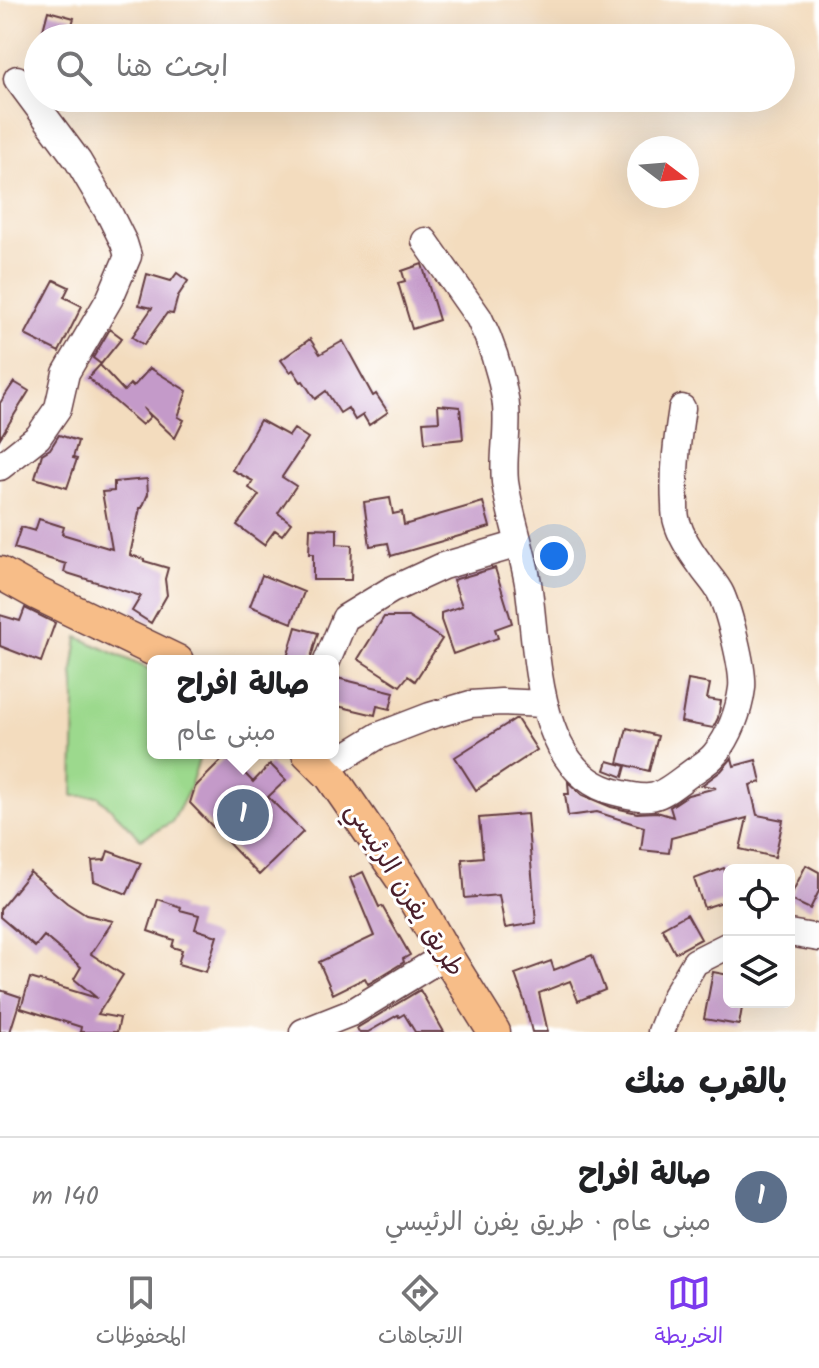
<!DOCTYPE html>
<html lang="ar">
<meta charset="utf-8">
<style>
:root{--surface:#fff;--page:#f2f2f2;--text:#202124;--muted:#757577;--line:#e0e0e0;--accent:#7c3aed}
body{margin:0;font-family:Kalam,"Playpen Sans Arabic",sans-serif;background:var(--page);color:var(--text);direction:rtl}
.controls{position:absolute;right:24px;bottom:24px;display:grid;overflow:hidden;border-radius:12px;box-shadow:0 8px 32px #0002}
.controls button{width:72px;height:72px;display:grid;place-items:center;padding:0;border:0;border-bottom:2px solid var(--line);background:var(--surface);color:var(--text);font:40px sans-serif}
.compass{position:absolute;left:627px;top:136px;width:72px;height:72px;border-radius:50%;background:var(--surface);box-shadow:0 8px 32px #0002;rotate:106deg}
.you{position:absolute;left:554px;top:556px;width:28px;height:28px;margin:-20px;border:6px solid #fff;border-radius:50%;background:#1a73e8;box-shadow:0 0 0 12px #1a73e833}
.badge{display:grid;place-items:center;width:52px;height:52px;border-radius:50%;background:var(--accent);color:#fff;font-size:26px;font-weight:700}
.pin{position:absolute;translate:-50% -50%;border:4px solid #fff;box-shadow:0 2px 8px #0006}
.popup{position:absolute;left:147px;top:655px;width:192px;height:104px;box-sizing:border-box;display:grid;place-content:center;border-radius:12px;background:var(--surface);filter:drop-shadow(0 2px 6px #0005);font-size:26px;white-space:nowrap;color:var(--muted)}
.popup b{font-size:30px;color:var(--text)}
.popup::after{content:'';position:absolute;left:50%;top:100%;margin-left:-16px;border:16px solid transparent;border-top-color:var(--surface)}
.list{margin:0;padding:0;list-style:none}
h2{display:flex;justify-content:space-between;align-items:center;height:104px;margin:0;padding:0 32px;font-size:34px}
h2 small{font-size:26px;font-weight:400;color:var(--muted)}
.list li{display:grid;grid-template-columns:52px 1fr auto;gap:24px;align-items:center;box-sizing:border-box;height:120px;padding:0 32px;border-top:2px solid var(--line)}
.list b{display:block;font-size:30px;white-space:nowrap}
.list p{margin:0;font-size:26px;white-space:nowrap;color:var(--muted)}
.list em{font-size:26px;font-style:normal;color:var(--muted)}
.icon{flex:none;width:44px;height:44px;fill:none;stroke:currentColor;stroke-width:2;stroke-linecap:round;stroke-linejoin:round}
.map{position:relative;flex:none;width:819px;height:1032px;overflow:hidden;direction:ltr}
.search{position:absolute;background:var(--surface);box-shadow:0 8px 32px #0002;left:24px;right:24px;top:24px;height:88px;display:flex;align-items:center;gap:20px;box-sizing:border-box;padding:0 28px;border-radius:44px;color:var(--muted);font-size:30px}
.sheet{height:224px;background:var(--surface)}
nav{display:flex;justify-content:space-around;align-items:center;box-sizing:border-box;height:112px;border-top:2px solid var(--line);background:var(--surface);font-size:22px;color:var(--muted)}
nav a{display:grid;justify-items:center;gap:4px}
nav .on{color:var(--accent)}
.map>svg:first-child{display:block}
.green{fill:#9cd98d;stroke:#737c5c;stroke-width:2}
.building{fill:#c49ac9}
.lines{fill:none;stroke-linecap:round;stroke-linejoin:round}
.minor-casing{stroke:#633b41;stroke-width:29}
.major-casing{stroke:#633b41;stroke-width:35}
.minor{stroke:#fff;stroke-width:26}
.major{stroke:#f7bd88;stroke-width:32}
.labels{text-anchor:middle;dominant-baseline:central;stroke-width:6;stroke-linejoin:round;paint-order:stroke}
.street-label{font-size:26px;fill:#4a1f2b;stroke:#fff}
</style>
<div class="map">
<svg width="819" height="1032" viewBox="0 0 819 1032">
<rect width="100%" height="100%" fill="#fff"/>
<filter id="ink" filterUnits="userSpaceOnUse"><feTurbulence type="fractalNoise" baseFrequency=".0125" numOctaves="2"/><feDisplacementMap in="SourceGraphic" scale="16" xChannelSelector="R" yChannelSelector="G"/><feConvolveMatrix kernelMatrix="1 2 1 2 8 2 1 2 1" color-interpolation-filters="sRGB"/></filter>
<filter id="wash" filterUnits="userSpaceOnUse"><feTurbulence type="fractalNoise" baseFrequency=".006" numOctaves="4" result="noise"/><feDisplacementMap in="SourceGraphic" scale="32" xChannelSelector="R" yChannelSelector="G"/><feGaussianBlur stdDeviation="1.8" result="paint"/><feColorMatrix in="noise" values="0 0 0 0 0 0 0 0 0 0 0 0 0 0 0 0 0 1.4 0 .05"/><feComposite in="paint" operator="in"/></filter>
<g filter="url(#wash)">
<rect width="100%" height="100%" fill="#f3dcbe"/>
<path class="green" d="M 78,637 L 153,671 L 153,753 L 201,753 L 189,790 L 172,822 L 141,839 L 98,796 L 73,796 L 75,699 L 73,671 Z"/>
<g id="blocks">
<path class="building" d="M 48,11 L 74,18 L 68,38 L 41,38 Z
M 422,264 L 439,320 L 412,329 L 398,283 L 405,281 L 402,271 Z
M 177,273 L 188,281 L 178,296 L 173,314 L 167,313 L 144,345 L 132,337 L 152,308 L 139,305 L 147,274 L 171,281 Z
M 54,280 L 69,287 L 64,297 L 82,306 L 59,352 L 25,335 Z
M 110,329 L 122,338 L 101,364 L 93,358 Z
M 310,339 L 320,354 L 343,341 L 373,396 L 376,394 L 388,412 L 369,425 L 363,415 L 355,420 L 348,408 L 340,413 L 326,391 L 315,399 L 303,381 L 301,382 L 293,370 L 290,372 L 281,360 Z
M 100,365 L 124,391 L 130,384 L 133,387 L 150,368 L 187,391 L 178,417 L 184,420 L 175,438 L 143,408 L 150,417 L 142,425 L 88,378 Z
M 14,382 L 29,391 L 0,438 L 0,403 Z
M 438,405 L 460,407 L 463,439 L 425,443 L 423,422 L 439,421 Z
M 260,420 L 289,436 L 294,429 L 308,438 L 282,477 L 296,486 L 278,513 L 291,523 L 282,535 L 275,530 L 264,545 L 237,525 L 259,495 L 249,488 L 253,481 L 232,470 Z
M 59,435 L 78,441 L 73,458 L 77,459 L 67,488 L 35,478 L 42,454 L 50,449 Z
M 147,479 L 148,494 L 142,508 L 140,508 L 130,555 L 144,559 L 144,561 L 168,568 L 165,579 L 167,595 L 151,623 L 132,611 L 141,596 L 64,572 L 66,564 L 14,548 L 21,527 L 35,531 L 39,519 L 64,527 L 62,534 L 112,549 L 102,492 L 114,491 L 114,482 Z
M 390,498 L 393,514 L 402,512 L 404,525 L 483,502 L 490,527 L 391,556 L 388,543 L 370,546 L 364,502 Z
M 310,528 L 337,529 L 337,544 L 352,545 L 351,580 L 313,580 L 313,554 L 309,554 Z
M 495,568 L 512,623 L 495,629 L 498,638 L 453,654 L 441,620 L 441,613 L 462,606 L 453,580 Z
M 262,575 L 304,592 L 292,623 L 250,606 Z
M 25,608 L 55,623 L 41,662 L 0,646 L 0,615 L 20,621 Z
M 384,617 L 408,617 L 442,639 L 415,681 L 408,676 L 400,686 L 358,659 Z
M 296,627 L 318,633 L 310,661 L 286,661 Z
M 333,677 L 394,692 L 390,709 L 377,706 L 375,715 L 333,705 Z
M 688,680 L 710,684 L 707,699 L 721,701 L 718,718 L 713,728 L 681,722 Z
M 515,719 L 517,719 L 537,750 L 476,790 L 455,757 Z
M 627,728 L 658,736 L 649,771 L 618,763 Z
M 227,755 L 253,782 L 270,764 L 286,780 L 268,797 L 303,832 L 259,875 L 190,803 L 195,787 Z
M 732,758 L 734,766 L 756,760 L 761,782 L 750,785 L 757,815 L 783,820 L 775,857 L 740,849 L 747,818 L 671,838 L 669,853 L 641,850 L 644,827 L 597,812 L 568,816 L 565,794 L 569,794 L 568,782 L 582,795 L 611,807 L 637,813 L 657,812 L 673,817 L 670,807 L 688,795 L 716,788 L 702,785 L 721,771 Z
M 608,761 L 626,766 L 623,777 L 605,770 Z
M 527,814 L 536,923 L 505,928 L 499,895 L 465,898 L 462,859 L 483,857 L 479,818 Z
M 108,851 L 141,863 L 127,894 L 94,881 L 92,861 L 105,860 Z
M 806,865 L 819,872 L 819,891 L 810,909 L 789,899 Z
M 724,868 L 729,882 L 729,900 L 704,908 L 694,879 Z
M 30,872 L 67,903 L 86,915 L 113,921 L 91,954 L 123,975 L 98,1014 L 120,1018 L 117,1032 L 80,1032 L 81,1027 L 21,1008 L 30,978 L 97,998 L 74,979 L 81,967 L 44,936 L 35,947 L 0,917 L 0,909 Z
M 363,872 L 379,907 L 382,906 L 410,955 L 403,959 L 404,962 L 368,984 L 365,978 L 333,994 L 319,962 L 374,936 L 350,878 Z
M 158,899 L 181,907 L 180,910 L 199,915 L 195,929 L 217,936 L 206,972 L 178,964 L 182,950 L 172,947 L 174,940 L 148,931 Z
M 687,914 L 701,939 L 675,953 L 662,928 Z
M 592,955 L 605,990 L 578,1001 L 570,981 L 539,993 L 548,1032 L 532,1032 L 524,1000 L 515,974 L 551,961 L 554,970 Z
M 713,972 L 729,975 L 729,1002 L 743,1002 L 739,1025 L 704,1019 Z
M 0,990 L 21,997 L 10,1032 L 0,1032 Z
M 420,990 L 444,1032 L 415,1032 L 404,1014 L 399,1017 L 398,1015 L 368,1032 L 359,1032 L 357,1028 Z"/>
</g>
</g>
<g filter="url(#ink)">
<use href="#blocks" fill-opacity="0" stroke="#633b41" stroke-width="2"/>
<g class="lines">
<g class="minor-casing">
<path id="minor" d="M 425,241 L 479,318 C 491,342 500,370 505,398 C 510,426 502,454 505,482 C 510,516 522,549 528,583 C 538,648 534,772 615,792 C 657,803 658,797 691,773 C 699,767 709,762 715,754 C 730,736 739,711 742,688 C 744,669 729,612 721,594 C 716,583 706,574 700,564 C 691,552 681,536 677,522 C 675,516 675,510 675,504 C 673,471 677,440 682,408
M 0,467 L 38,437 L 58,408 L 66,373 L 110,298 L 128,256 L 124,243 L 110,215 L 78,161 L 17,79
M 327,661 L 345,618 L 391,590 L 443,566 L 519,544
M 324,769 L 378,736 L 430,716 L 471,704 L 501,702 L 544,704
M 789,933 L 819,938
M 303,1032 L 351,1013 L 446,955
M 661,1032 L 675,996 L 695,962 L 729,945"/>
</g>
<g class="major-casing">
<path id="major" d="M 0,573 L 36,593 L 177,661
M 308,753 L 331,776 L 406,885 L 446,955 L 494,1032"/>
</g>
<use href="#minor" class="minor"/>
<use href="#major" class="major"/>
</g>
</g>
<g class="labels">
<g class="street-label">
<text transform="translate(404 890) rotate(58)">طريق يفرن الرئيسي</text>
</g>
</g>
</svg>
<div class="controls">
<button><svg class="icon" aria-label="locate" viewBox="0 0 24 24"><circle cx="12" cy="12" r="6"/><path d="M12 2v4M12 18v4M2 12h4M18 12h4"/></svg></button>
<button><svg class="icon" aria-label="layers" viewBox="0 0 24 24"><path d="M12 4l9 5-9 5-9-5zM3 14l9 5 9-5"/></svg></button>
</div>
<svg class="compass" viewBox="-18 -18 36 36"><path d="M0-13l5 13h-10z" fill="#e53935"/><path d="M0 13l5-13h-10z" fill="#757577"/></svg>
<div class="you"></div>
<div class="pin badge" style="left:243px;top:815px;background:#5c6f8a">1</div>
<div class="popup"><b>صالة افراح</b>مبنى عام</div>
<div class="search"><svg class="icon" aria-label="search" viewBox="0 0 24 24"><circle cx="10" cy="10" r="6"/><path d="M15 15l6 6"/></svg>ابحث هنا</div>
</div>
<section class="sheet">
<h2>بالقرب منك<small></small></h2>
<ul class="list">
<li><span class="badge" style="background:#5c6f8a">1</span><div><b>صالة افراح</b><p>مبنى عام · طريق يفرن الرئيسي</p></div><em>140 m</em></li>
</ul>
</section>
<nav>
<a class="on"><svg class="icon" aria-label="map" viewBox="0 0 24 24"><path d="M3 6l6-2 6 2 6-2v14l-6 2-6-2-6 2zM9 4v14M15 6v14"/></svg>الخريطة</a>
<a><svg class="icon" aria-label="directions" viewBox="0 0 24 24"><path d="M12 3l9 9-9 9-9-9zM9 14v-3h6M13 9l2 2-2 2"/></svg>الاتجاهات</a>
<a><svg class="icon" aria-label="saved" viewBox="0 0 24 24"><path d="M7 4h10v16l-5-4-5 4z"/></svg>المحفوظات</a>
</nav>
